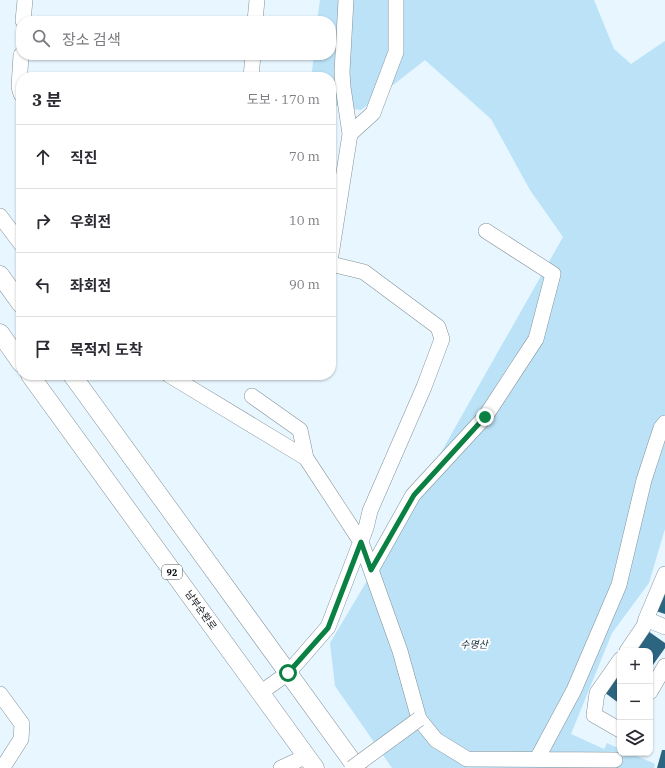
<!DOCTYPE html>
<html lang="ko">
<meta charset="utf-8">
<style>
:root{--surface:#fff;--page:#f2f2f3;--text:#2b2b33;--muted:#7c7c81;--line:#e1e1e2}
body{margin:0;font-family:"IBM Plex Serif","Noto Sans KR",serif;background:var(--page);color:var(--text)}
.controls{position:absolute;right:12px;bottom:12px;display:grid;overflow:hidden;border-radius:8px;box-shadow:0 1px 3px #0004}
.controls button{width:36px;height:36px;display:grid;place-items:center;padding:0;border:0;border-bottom:1px solid var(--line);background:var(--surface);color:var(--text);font:20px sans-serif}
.stop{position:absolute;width:12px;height:12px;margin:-9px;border:3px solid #0b8043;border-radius:50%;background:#fff}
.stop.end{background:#0b8043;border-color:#fff;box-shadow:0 1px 4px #0008}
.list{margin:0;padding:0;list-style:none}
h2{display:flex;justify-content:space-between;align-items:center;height:52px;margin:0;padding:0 16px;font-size:17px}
h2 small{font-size:13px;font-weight:400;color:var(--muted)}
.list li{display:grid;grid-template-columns:26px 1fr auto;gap:12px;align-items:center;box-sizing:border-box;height:64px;padding:0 16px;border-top:1px solid var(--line)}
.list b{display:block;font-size:15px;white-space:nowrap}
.list em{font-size:13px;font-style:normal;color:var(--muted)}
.icon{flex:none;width:22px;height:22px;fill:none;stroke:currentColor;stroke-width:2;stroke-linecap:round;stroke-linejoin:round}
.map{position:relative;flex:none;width:665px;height:768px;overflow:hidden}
.search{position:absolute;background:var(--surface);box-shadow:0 1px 3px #0004;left:16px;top:16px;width:320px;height:44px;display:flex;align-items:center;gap:10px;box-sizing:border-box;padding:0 14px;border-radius:16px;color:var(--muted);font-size:15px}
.panel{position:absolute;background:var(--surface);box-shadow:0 1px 3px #0004;left:16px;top:72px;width:320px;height:308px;border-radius:16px}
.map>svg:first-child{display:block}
.green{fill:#bbe2f7}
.building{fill:#2c6580}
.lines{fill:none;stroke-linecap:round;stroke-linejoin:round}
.minor-casing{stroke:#839198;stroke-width:16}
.major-casing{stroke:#839198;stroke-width:19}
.minor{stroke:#fff;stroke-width:15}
.major{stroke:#fff;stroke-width:18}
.minor-bridge-casing{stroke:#839198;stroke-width:16;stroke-linecap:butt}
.minor-bridge{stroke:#fff;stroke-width:15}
.route{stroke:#0b8043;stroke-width:5}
.labels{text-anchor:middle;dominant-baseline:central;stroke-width:4;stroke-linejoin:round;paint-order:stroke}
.shield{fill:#fff;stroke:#55585a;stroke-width:1}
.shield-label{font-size:9px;font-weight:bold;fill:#0c1114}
.street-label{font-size:10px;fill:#0c1114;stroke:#fff}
.park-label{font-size:10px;font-style:italic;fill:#112d3a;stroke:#fff}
</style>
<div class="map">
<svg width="665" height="768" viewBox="0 0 665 768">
<rect width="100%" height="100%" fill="#e7f6ff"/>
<path class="green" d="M 320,0 L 594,0 L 614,49 L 631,64 L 665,41 L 665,529 L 649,583 L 612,633 L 571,734 L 604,749 L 607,743 L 620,749 L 620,753 L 630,753 L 655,764 L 654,768 L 392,768 L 335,686 L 330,643 L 392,539 L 563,237 L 530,190 L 491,119 L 425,60 L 361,110 L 331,105 L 331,77 L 314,77 L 312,71 L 314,55 L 331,55 L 331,21 L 317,21 Z"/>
<path class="building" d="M 665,588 L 665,614 L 656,611 Z
M 648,631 L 665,643 L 665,648 L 650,669 L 650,651 L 633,651 Z
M 620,670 L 620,704 L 604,692 Z
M 662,750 L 665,750 L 665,768 L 657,768 Z"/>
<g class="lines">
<g class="minor-casing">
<path id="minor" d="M 23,21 L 25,0
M 255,21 L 257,0
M 251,77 L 253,55
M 21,94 L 19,87 L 21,55
M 350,134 L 373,113 L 396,52 L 396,0
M 0,216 L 21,244
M 331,255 L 350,134 L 343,87 L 342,72 L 346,0
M 169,375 L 306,458
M 252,396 L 300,430 L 306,458 L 361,542 L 400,651 L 419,719 L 436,740 L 467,759 L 615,760
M 371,570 L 413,495 L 485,417 L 536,339 L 553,274 L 486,231
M 646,619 L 665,627
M 627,651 L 644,626 L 646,619 L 665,574
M 620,660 L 597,693 L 594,715 L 620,730
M 650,692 L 665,666
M 260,693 L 288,673 L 328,627 L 366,528 L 370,511 L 424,387 L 442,339 L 438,327 L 364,272 L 331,264
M 0,694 L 22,724 L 21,739 L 5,764 L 0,766
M 537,759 L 574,690 L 619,585 L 644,480 L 661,428 L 665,423
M 281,768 L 307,756"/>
</g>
<g class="major-casing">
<path id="major" d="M 0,275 L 21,304
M 0,333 L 21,363
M 30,375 L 315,768
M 72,375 L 357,768"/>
</g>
<use href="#minor" class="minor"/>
<use href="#major" class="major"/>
<g class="minor-bridge-casing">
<path id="minor-bridge" d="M 352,768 L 419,719"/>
</g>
<use href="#minor-bridge" class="minor-bridge"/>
</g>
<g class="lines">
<path class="route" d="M 288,673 L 328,628 L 361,542 L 371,570 L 414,495 L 485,417"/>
</g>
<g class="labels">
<rect class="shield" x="162" y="565" width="20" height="14" rx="3"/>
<g class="shield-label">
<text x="172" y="572">92</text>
</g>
<g class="street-label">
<text transform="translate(201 610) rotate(54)">남부순환로</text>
</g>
<g class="park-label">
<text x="474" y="644">수명산</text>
</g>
</g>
</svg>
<div class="controls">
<button>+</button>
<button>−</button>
<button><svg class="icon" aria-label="layers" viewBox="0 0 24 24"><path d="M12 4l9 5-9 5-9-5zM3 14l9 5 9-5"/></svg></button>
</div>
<div class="stop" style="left:288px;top:673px"></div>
<div class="stop end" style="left:485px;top:417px"></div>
<div class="search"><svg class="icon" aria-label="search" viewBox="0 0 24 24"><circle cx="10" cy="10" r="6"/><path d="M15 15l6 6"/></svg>장소 검색</div>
<section class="panel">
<h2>3 분<small>도보 · 170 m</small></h2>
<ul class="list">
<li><svg class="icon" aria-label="ahead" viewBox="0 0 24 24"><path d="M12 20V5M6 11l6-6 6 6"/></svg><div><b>직진</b></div><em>70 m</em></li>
<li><svg class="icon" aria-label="right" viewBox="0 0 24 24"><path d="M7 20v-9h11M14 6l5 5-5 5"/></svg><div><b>우회전</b></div><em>10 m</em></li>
<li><svg class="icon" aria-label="left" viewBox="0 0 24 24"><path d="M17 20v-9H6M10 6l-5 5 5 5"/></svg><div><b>좌회전</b></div><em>90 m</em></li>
<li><svg class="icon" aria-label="arrive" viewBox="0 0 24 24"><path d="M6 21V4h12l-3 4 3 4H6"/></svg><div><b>목적지 도착</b></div></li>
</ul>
</section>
</div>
